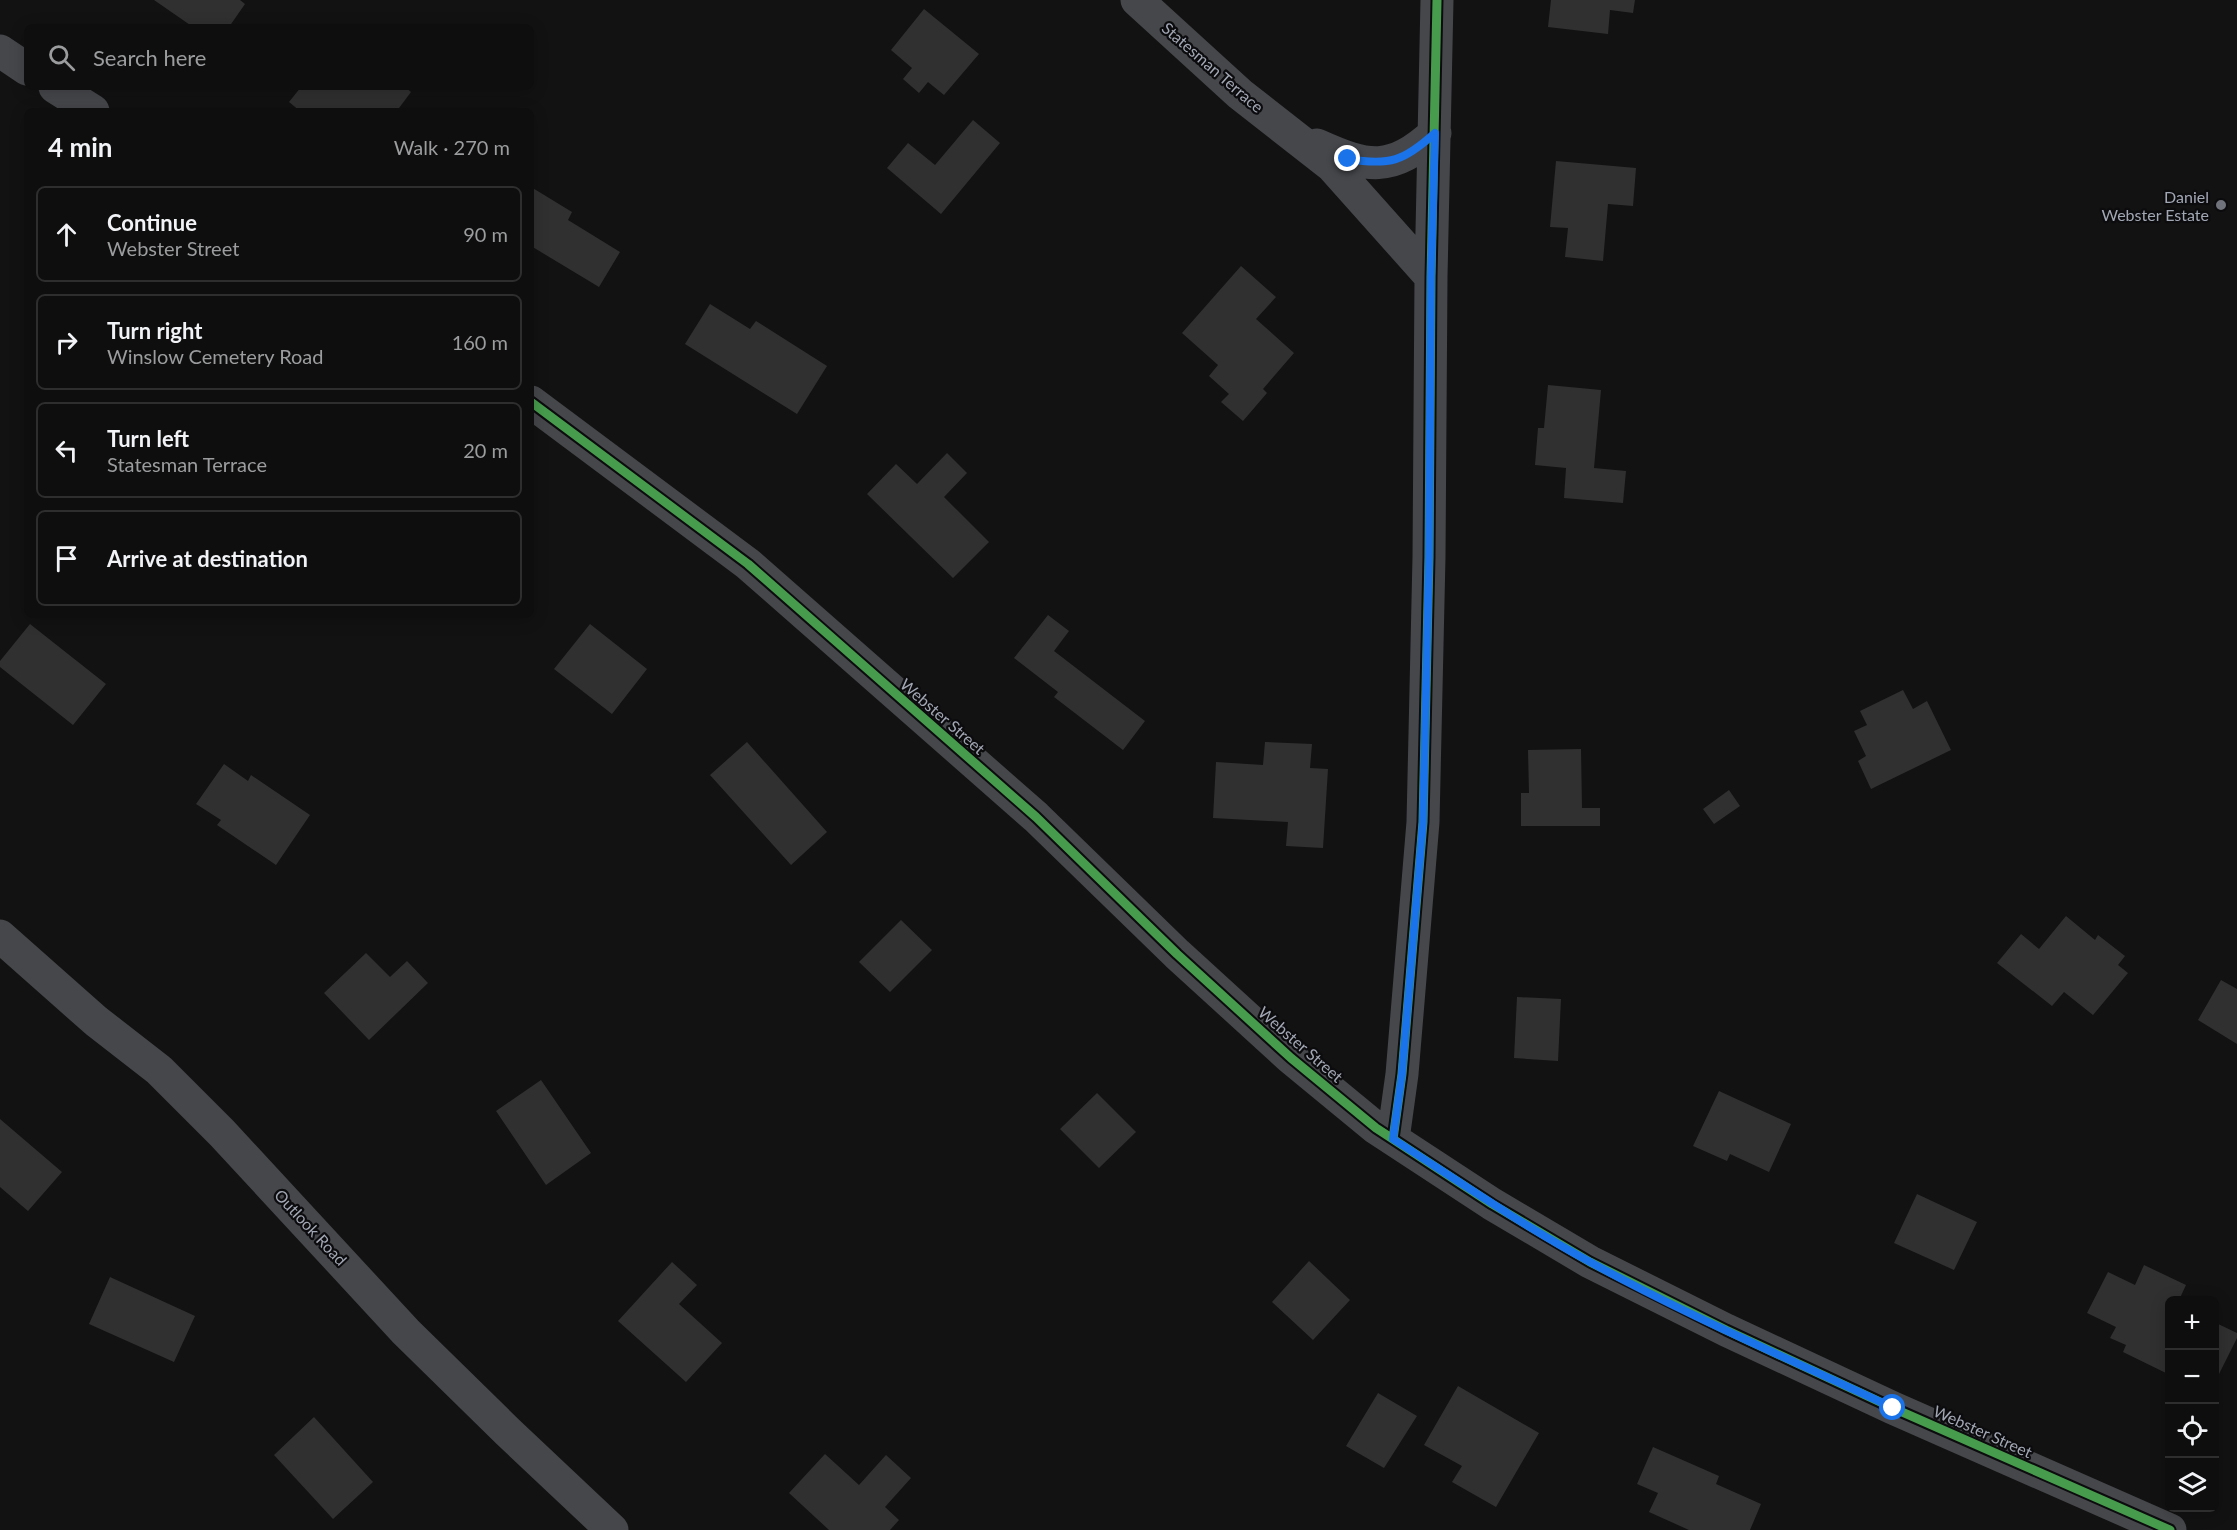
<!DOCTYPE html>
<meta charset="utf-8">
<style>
:root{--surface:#0e0e0e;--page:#171717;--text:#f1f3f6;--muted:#9b9c9e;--line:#2e2e2e}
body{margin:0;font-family:Lato,sans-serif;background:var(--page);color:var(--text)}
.controls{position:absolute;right:18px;bottom:18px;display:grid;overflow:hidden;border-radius:9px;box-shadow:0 3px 15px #0003}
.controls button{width:54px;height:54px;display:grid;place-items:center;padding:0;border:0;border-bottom:2px solid var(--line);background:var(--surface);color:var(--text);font:30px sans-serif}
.stop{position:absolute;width:18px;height:18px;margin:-14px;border:4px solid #1a73e8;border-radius:50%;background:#fff}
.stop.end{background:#1a73e8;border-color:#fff;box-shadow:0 2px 6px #0008}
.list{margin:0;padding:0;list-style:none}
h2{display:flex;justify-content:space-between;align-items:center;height:78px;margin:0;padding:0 24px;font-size:26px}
h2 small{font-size:20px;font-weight:400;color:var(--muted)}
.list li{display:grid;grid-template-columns:39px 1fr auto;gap:18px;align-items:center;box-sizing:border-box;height:96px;margin:0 12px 12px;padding:0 12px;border:2px solid var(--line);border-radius:9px}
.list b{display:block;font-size:22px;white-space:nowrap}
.list p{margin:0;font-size:20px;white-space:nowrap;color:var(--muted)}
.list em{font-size:20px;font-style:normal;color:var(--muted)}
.icon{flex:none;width:33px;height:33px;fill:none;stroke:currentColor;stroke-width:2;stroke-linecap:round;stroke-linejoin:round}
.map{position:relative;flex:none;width:2237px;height:1530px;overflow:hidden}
.search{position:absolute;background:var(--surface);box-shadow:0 3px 15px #0003;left:24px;top:24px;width:510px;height:66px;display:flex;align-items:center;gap:15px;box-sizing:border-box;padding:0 21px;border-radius:9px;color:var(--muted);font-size:22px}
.panel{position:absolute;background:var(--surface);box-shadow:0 3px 15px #0003;left:24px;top:108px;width:510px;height:510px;border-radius:9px}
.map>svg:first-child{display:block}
.building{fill:#303031}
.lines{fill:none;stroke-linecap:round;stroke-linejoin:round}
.minor{stroke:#46474b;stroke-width:33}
.cycleway-casing{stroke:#0c0c0e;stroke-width:13}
.cycleway{stroke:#469c4c;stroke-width:9}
.route{stroke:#1a73e8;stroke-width:8}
.poi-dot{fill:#70737b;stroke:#0c0c0e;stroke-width:2}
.labels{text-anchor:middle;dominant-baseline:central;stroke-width:4.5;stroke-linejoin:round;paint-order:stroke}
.street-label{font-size:16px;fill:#a2a7b4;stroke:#0c0c0e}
.poi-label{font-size:16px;fill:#a2a7b4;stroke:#0c0c0e;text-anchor:end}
</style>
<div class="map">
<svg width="2237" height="1530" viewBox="0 0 2237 1530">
<rect width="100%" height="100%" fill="#121212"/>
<path class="building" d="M 154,0 L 240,0 L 245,4 L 229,27 L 193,27 Z
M 1551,0 L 1635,0 L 1633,13 L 1610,10 L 1608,34 L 1548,27 Z
M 924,9 L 979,54 L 944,95 L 928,82 L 919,93 L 903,79 L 912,68 L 891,50 Z
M 301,87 L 368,87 L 371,89 L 373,87 L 405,87 L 411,92 L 399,108 L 403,111 L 300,111 L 289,102 Z
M 973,120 L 1000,143 L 941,214 L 887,168 L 908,143 L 935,165 Z
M 1556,161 L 1636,168 L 1633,206 L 1608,204 L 1603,261 L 1565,257 L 1568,228 L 1550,227 Z
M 531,187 L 572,212 L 568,220 L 620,252 L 599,287 L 531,246 Z
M 1241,266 L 1276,297 L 1256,319 L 1294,353 L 1263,389 L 1267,393 L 1243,421 L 1221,402 L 1229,394 L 1209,376 L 1218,365 L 1182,333 Z
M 710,304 L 750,329 L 756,321 L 827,366 L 797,414 L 685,344 Z
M 1548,385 L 1601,390 L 1594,468 L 1626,471 L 1623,503 L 1564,498 L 1566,468 L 1535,465 L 1538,428 L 1544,428 Z
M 947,453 L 967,473 L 944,497 L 989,542 L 953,578 L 867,494 L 896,464 L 917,484 Z
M 1048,615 L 1069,631 L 1054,651 L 1145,721 L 1123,750 L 1054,697 L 1058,692 L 1014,658 Z
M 30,624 L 106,684 L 73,725 L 0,667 L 0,661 Z
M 590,624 L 647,669 L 612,714 L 554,669 Z
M 1903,690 L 1913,709 L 1927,701 L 1951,750 L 1871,789 L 1858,761 L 1866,756 L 1854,731 L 1867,725 L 1860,711 Z
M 747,742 L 827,832 L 791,865 L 710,775 Z
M 1265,742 L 1312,744 L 1310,768 L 1328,769 L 1323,848 L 1286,846 L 1288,822 L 1213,818 L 1216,762 L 1263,765 Z
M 1581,749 L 1582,808 L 1600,808 L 1600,826 L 1521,826 L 1521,793 L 1529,793 L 1528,750 Z
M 224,764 L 248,781 L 251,775 L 310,815 L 276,865 L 217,825 L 221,820 L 196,804 Z
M 1729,790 L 1740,806 L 1714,824 L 1703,809 Z
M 2066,916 L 2095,940 L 2098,935 L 2125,956 L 2118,965 L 2128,973 L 2093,1015 L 2064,992 L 2052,1006 L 1997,963 L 2021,934 L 2039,949 Z
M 901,920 L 932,950 L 890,992 L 859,962 Z
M 366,953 L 390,977 L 407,961 L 428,983 L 369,1040 L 324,993 Z
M 2221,980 L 2237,989 L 2237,1044 L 2198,1020 Z
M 1517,997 L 1561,999 L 1558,1061 L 1514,1058 Z
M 541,1080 L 591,1153 L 546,1185 L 496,1111 Z
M 1719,1091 L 1791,1124 L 1769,1172 L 1730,1154 L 1727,1161 L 1693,1146 Z
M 1097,1093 L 1136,1132 L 1099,1168 L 1060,1129 Z
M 0,1119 L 62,1172 L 28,1211 L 0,1187 Z
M 1917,1194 L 1977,1222 L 1954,1270 L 1894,1243 Z
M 1309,1261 L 1350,1300 L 1313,1340 L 1272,1302 Z
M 672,1262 L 697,1285 L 679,1304 L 722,1343 L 686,1382 L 618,1321 Z
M 2144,1265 L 2186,1285 L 2179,1300 L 2170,1300 L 2170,1375 L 2123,1352 L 2126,1345 L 2110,1338 L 2116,1327 L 2087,1313 L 2108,1272 L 2135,1285 Z
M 110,1277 L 195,1316 L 174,1362 L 89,1324 Z
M 2214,1322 L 2237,1333 L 2237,1338 L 2214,1384 Z
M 1458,1386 L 1539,1433 L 1496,1507 L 1452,1482 L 1462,1466 L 1424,1445 Z
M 1378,1393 L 1417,1416 L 1384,1468 L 1346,1446 Z
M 314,1417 L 373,1482 L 333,1519 L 274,1455 Z
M 1653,1447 L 1719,1476 L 1716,1484 L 1761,1504 L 1750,1530 L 1689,1530 L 1649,1512 L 1658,1493 L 1637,1484 Z
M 825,1454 L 859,1485 L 886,1455 L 911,1478 L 885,1507 L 899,1520 L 890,1530 L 829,1530 L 789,1493 Z"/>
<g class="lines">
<path class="minor" d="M 1137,0 L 1240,94 L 1332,166 L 1431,277
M 0,51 L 27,69
M 55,87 L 93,111
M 1317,145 C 1368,168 1391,173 1435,133
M 531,402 L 748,564 L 1036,817 L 1177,954 L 1291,1058 L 1376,1128 L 1492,1204 L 1590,1262 L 1726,1330 L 1893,1408 L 2170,1530
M 0,936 L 96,1021 L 159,1070 L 222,1133 L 406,1332 L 508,1432 L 612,1530
M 1393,1139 L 1402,1074 L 1423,822 L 1429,557 L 1431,277 L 1437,0"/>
<g class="cycleway-casing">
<path id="cycleway" d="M 531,402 L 748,564 L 1036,817 L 1177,954 L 1291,1058 L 1376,1128 L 1492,1204 L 1590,1262 L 1726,1330 L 1893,1408 L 2170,1530
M 1393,1139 L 1402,1074 L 1423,822 L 1429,557 L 1431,277 L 1437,0"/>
</g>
<use href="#cycleway" class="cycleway"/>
</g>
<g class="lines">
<path class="route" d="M 1348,159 C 1390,166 1404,161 1435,133 L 1431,277 L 1429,557 L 1423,822 L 1402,1074 L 1393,1139 C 1458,1181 1522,1225 1590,1262 C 1688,1316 1792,1360 1893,1408"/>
</g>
<circle class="poi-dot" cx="2221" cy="205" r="6"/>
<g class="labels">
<g class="street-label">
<text transform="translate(1213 67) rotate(41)">Statesman Terrace</text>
<text transform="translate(943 716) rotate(41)">Webster Street</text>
<text transform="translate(1301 1044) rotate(41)">Webster Street</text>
<text transform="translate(311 1227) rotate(47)">Outlook Road</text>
<text transform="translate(1983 1431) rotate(24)">Webster Street</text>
</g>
<g class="poi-label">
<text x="2209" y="196">Daniel<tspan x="2209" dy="18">Webster Estate</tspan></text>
</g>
</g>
</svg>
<div class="controls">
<button>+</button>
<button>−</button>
<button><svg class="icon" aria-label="locate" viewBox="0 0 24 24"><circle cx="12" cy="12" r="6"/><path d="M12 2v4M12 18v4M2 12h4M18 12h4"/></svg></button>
<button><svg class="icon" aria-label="layers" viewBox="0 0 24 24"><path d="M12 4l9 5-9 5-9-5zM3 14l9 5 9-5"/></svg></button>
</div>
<div class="stop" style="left:1893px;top:1408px"></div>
<div class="stop end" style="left:1348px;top:159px"></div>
<div class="search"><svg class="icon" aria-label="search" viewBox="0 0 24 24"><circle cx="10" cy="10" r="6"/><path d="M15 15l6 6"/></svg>Search here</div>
<section class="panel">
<h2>4 min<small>Walk · 270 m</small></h2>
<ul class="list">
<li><svg class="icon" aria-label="ahead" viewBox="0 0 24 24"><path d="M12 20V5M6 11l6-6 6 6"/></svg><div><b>Continue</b><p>Webster Street</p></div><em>90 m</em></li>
<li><svg class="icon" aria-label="right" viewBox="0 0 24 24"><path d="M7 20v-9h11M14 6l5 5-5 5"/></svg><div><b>Turn right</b><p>Winslow Cemetery Road</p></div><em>160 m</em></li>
<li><svg class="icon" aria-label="left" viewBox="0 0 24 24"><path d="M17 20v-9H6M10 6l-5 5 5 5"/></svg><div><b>Turn left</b><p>Statesman Terrace</p></div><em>20 m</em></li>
<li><svg class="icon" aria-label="arrive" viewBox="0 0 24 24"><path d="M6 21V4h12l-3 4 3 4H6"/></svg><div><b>Arrive at destination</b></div></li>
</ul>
</section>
</div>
